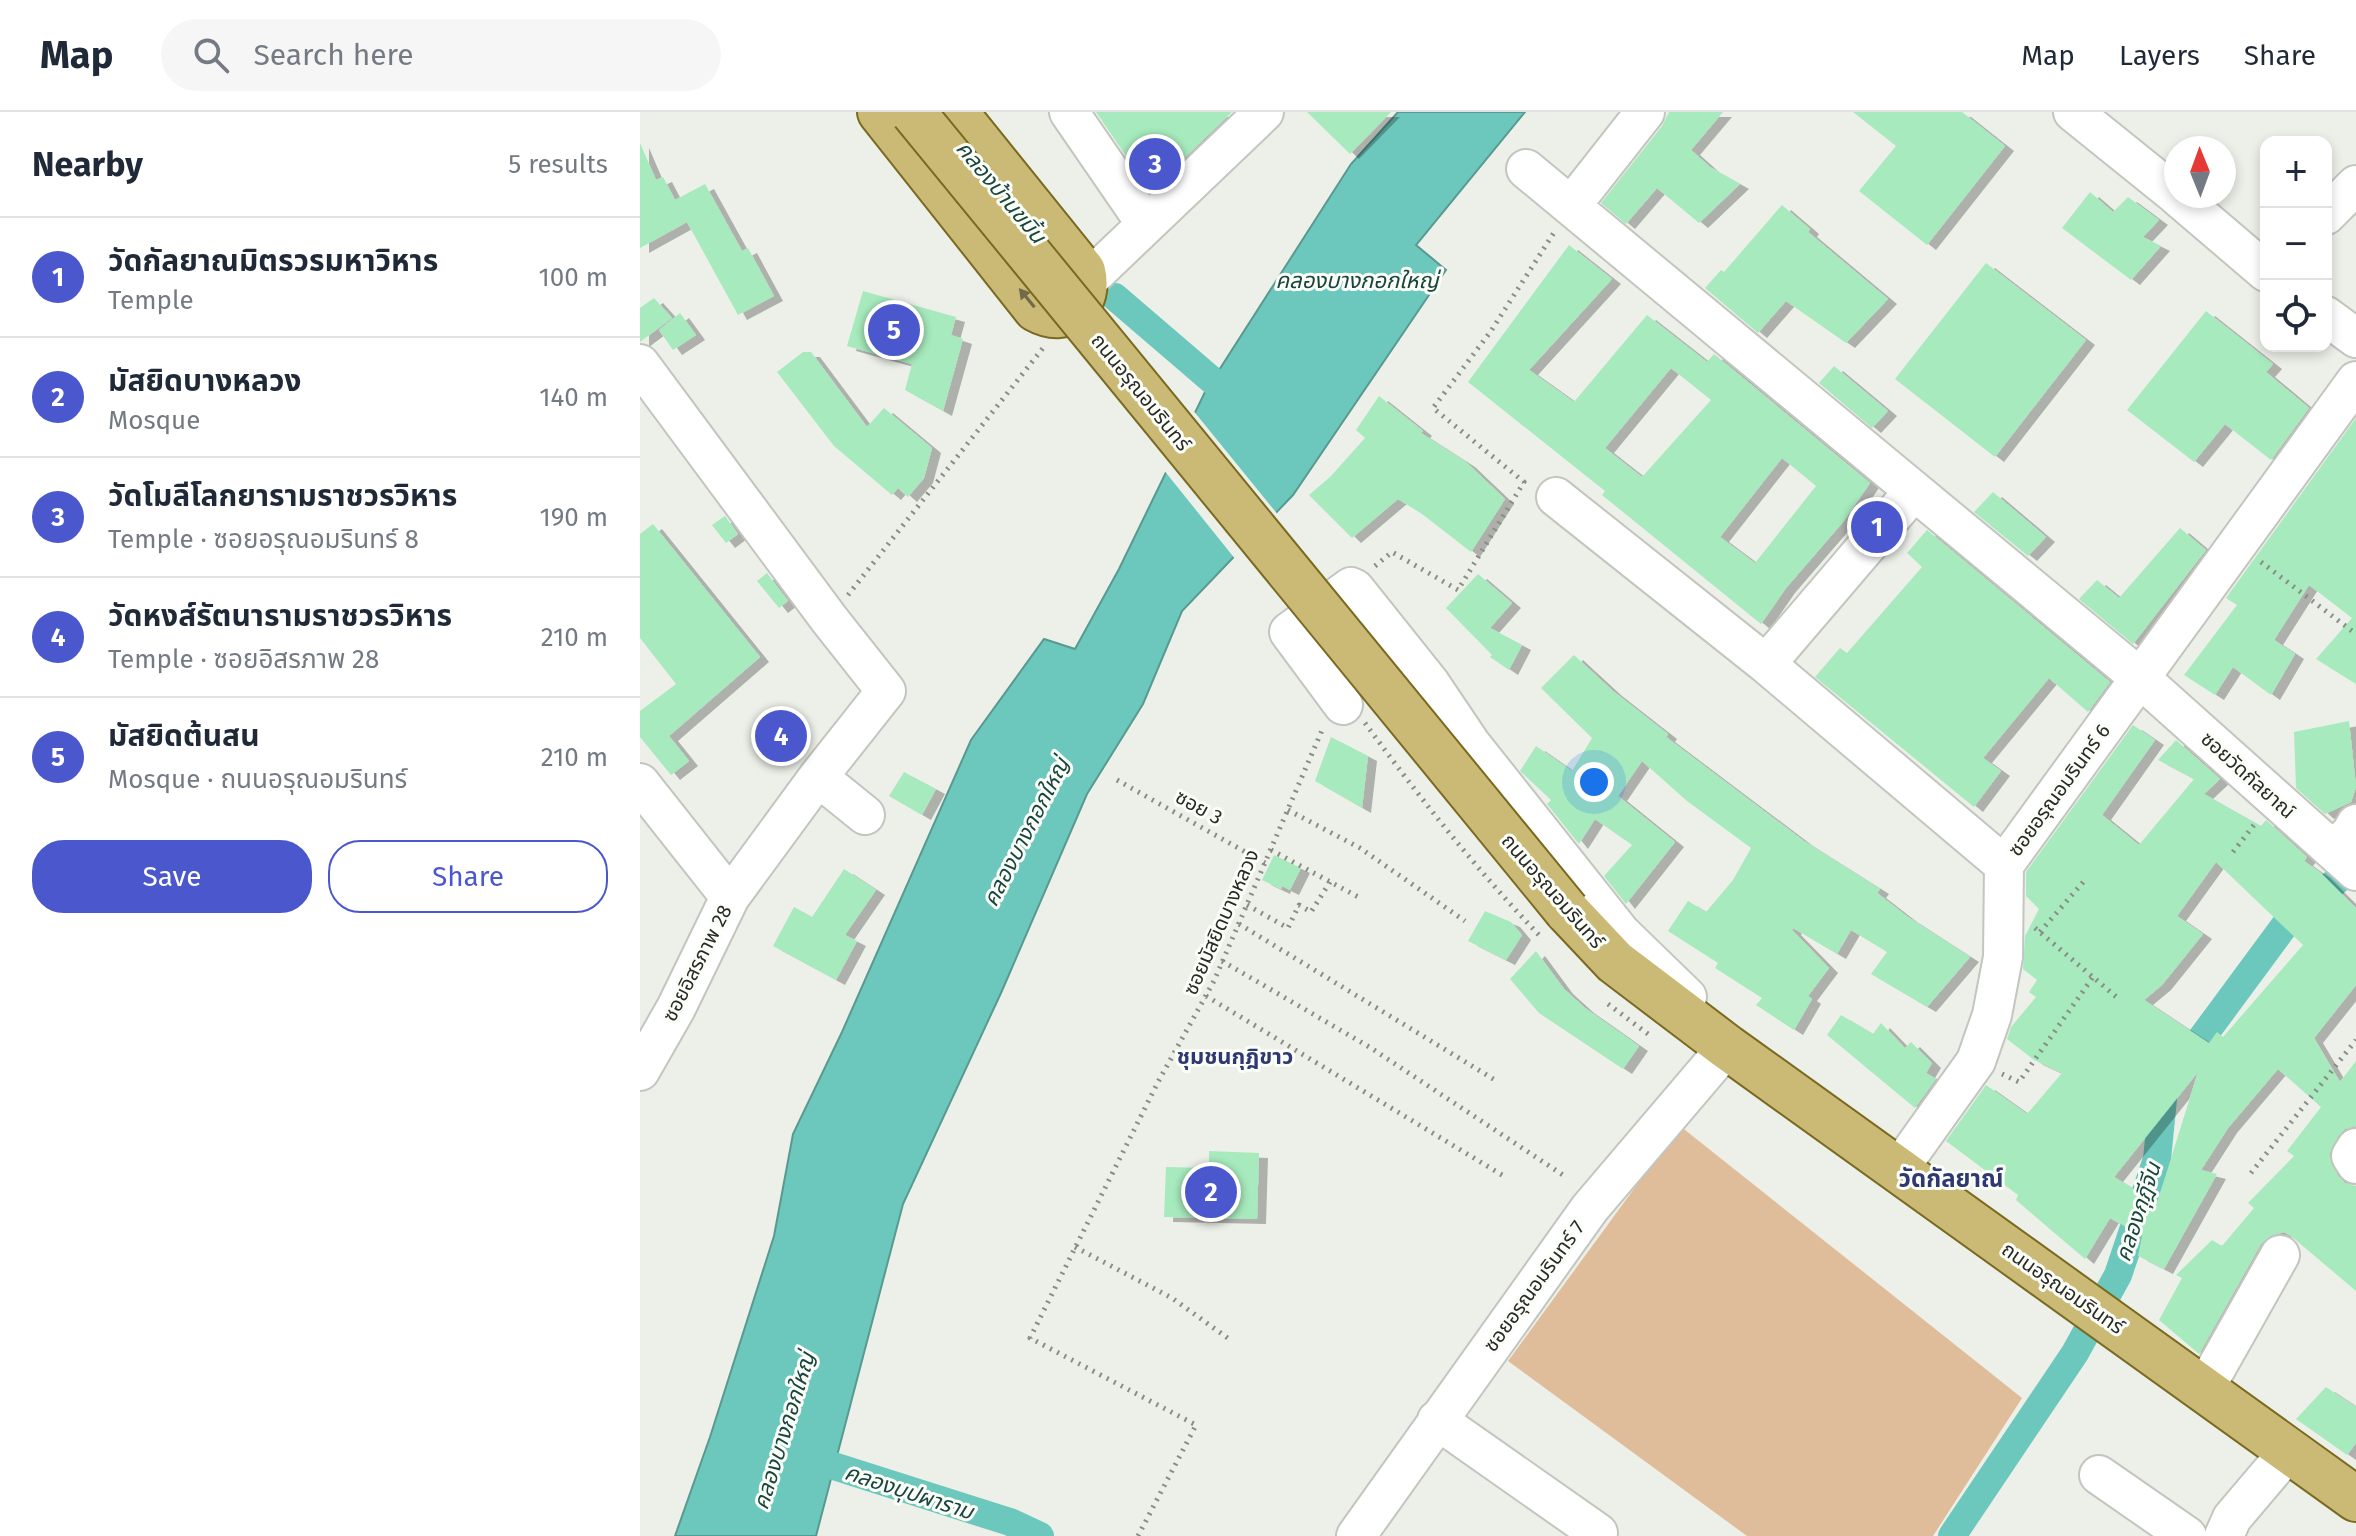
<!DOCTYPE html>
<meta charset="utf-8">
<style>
:root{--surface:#fff;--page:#f6f6f7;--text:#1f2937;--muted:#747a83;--line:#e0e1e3;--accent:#4b57cd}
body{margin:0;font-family:"Fira Sans","Noto Sans Thai",sans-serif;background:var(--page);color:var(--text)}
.controls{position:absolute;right:24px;top:24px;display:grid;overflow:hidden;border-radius:16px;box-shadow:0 4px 12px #0003}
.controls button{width:72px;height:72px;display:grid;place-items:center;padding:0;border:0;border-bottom:2px solid var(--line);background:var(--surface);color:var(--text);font:40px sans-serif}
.compass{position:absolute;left:1524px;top:24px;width:72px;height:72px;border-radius:50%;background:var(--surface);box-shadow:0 4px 12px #0003;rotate:359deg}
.you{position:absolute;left:954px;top:670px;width:28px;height:28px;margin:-20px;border:6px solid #fff;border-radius:50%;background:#1a73e8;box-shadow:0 0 0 12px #1a73e833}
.badge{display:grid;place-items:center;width:52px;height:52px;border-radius:50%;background:var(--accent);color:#fff;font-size:26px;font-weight:700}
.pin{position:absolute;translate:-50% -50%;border:4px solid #fff;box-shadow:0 2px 8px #0006}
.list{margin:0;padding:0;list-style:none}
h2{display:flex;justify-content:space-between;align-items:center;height:104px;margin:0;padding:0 32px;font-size:34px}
h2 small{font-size:26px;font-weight:400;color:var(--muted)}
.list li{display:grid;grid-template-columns:52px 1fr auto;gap:24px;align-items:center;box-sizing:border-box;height:120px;padding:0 32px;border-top:2px solid var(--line)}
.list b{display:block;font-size:30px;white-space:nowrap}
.list p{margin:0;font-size:26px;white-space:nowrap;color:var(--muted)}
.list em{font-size:26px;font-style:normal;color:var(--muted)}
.actions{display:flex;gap:16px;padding:24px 32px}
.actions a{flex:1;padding:18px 0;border:2px solid var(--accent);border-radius:32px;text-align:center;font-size:28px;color:var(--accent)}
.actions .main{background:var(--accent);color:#fff}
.icon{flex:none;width:44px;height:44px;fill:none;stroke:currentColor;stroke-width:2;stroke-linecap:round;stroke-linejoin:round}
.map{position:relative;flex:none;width:1716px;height:1424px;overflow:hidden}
header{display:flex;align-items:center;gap:48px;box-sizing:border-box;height:112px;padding:0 40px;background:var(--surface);border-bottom:2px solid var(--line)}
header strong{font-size:38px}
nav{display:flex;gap:44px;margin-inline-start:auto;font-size:28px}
.search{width:560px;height:72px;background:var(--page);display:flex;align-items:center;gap:20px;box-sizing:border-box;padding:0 28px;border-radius:44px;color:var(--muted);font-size:30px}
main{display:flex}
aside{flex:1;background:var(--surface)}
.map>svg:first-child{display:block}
.green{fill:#dfbc9a}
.water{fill:#6cc8bc;stroke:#589990;stroke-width:2}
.pier{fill:#edf0e9}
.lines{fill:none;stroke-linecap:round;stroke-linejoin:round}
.canal{stroke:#6cc8bc;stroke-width:28}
.building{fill:#a7eabd;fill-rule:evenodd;filter:url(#shadow)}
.minor-casing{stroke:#c3c5bf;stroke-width:42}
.major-casing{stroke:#7a6a20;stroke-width:48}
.path{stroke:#8a8c87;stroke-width:5;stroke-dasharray:2 6;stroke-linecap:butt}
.minor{stroke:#fff;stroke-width:38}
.major{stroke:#caba76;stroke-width:44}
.major-bridge-casing{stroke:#7a6a20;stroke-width:48;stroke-linecap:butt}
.major-bridge{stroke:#caba76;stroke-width:44}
.oneway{fill:#716b4b}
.labels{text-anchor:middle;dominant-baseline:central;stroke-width:6;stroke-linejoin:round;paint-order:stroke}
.street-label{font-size:20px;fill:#292a28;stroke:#fbfdf7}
.water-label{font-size:22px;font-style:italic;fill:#19443f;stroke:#fbfdf7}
.neighbourhood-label{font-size:22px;font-weight:bold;fill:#2f3873;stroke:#fbfdf7}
.quarter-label{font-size:24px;font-weight:bold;fill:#2f3873;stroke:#fbfdf7}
</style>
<header>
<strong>Map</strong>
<div class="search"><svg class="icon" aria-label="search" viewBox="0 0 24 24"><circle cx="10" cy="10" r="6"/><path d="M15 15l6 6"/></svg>Search here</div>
<nav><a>Map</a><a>Layers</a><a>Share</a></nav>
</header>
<main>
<aside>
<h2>Nearby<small>5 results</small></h2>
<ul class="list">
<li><span class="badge">1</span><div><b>วัดกัลยาณมิตรวรมหาวิหาร</b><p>Temple</p></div><em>100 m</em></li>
<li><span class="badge">2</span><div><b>มัสยิดบางหลวง</b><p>Mosque</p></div><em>140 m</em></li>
<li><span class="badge">3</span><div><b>วัดโมลีโลกยารามราชวรวิหาร</b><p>Temple · ซอยอรุณอมรินทร์ 8</p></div><em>190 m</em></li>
<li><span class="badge">4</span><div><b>วัดหงส์รัตนารามราชวรวิหาร</b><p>Temple · ซอยอิสรภาพ 28</p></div><em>210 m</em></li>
<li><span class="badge">5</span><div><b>มัสยิดต้นสน</b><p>Mosque · ถนนอรุณอมรินทร์</p></div><em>210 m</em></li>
</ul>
<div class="actions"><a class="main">Save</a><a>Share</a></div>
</aside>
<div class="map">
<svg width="1716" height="1424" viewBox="0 0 1716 1424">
<defs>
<filter id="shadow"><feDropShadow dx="9" dy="5" stdDeviation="0" flood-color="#0004"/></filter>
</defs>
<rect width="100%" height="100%" fill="#edf0e9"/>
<path class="green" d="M 1040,1014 L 1382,1286 L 1293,1424 L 1107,1424 L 868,1249 Z"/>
<path class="water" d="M 758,0 L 885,0 L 776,133 L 806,158 L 653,383 L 542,499 L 503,592 L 447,682 L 361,881 L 263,1092 L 176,1424 L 35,1424 L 70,1325 L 134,1124 L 153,1022 L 202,920 L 331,628 L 404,527 L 435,537 L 479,457 L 565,280 L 711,52 Z"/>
<path class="pier" d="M 552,297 L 639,404 L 596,448 L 523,357 Z"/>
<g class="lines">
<path class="canal" d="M 475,185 L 602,294
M 159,1343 L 370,1410 L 400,1424
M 1312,1424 L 1435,1241 L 1478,1163 L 1517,1047 L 1524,977 L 1645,813 L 1716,752"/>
</g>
<path class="building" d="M 456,0 L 592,0 L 510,79 Z
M 667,0 L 751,0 L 710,42 Z
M 1029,0 L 1083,0 L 1051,38 L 1070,55 L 1100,72 L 1059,111 L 1017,76 L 986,112 L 961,91 L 1022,14 Z
M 1213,0 L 1322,0 L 1365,34 L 1287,133 L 1219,79 L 1256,34 Z
M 0,31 L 16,68 L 23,65 L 35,88 L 65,72 L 102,139 L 108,136 L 134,184 L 98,203 L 47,110 L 0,136 Z
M 1450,80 L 1473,100 L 1488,85 L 1519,108 L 1503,125 L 1521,134 L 1491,168 L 1422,116 Z
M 1142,93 L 1170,117 L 1168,120 L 1248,187 L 1206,231 L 1146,189 L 1118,221 L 1065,176 L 1081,158 L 1084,160 Z
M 929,133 L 972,167 L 889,258 L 934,290 L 1007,203 L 1067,250 L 1074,242 L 1230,371 L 1203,410 L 1146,476 L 1121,512 L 962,383 L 965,379 L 828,270 ZM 1031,256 L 1071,288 L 1002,365 L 965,336 ZM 1142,346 L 1176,374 L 1115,451 L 1080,425 Z
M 1346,151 L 1446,228 L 1355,345 L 1255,267 Z
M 223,179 L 316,205 L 311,223 L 323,227 L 303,299 L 265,278 L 272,252 L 207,234 Z
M 14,186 L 32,206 L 0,230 L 0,196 Z
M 1566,199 L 1633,252 L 1626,260 L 1669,296 L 1631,348 L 1585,312 L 1554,350 L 1487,298 Z
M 40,201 L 56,223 L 33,238 L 19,218 Z
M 163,240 L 171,240 L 227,315 L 244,296 L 292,336 L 284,366 L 268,385 L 258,376 L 252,383 L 194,334 L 137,260 Z
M 1194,254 L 1248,299 L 1232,316 L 1179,271 Z
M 739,284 L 783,319 L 781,321 L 826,350 L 865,387 L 831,440 L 782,402 L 758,387 L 712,426 L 669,383 L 691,364 L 725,326 L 716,318 Z
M 1716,306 L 1716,572 L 1676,547 L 1712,506 L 1669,473 L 1634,528 L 1655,542 L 1631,583 L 1593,555 L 1575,583 L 1544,563 L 1597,493 L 1586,486 Z
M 1353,380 L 1406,425 L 1388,444 L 1334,400 Z
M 85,404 L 98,422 L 86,431 L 72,413 Z
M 13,412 L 120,545 L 29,624 L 49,649 L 31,663 L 0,625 L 0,599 L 36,572 L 0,526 L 0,422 Z
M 1540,416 L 1566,438 L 1493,532 L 1439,487 L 1457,468 L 1479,486 Z
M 1287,418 L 1470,570 L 1448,600 L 1409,566 L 1343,646 L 1361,659 L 1334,695 L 1175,565 L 1200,536 L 1207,541 L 1282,455 L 1267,441 Z
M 127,461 L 148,489 L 139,496 L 117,469 Z
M 838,462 L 872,491 L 850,516 L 882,533 L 869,558 L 850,545 L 852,543 L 806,496 Z
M 934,543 L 973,579 L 1028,622 L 1026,625 L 1164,729 L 1240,777 L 1237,781 L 1268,805 L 1330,845 L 1287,895 L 1231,862 L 1247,840 L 1211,818 L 1197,842 L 1153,816 L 1152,818 L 1189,856 L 1168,884 L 1172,887 L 1154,918 L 1116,893 L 1122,886 L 1075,856 L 1078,851 L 1028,819 L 1048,789 L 1066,800 L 1093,768 L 1111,736 L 1047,689 L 1002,649 L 978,684 L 1035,730 L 986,792 L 964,764 L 992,733 L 955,707 L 939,732 L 907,692 L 911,688 L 880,659 L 896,634 L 932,659 L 952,626 L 901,576 Z
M 1709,609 L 1716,675 L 1711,690 L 1685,702 L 1656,676 L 1654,620 Z
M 1493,613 L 1515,628 L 1462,703 L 1499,733 L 1554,667 L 1518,648 L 1536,628 L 1580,667 L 1564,682 L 1621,714 L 1626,708 L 1667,745 L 1664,749 L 1681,761 L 1716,796 L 1716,873 L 1674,926 L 1700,970 L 1716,949 L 1716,1014 L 1705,1017 L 1698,1024 L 1689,1043 L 1698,1064 L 1705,1071 L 1716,1074 L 1716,1179 L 1651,1124 L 1644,1120 L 1630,1124 L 1621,1132 L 1559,1242 L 1519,1208 L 1542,1166 L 1536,1163 L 1572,1128 L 1582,1134 L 1614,1096 L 1608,1091 L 1654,1044 L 1647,1039 L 1681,995 L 1638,957 L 1588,1016 L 1561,1058 L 1577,1062 L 1524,1157 L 1498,1144 L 1502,1124 L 1470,1106 L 1445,1147 L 1376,1088 L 1378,1083 L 1306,1029 L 1346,973 L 1387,1002 L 1422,961 L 1394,948 L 1367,927 L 1371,915 L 1396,885 L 1389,880 L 1397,868 L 1383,857 L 1385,824 L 1399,797 L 1386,784 L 1386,760 ZM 1576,750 L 1663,833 L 1583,925 L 1577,920 L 1569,931 L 1504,888 L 1522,873 L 1563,822 L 1537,804 ZM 1558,960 L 1517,1091 L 1474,1065 Z
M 691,625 L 728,644 L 722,696 L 675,669 Z
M 264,660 L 296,677 L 282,703 L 249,684 Z
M 634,743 L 661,756 L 650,778 L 642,774 L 641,777 L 622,768 Z
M 204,757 L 236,778 L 205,823 L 217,829 L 196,868 L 133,834 L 154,795 L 172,805 Z
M 845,799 L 871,810 L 882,823 L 866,848 L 828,829 Z
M 896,839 L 924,877 L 945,896 L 999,934 L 983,957 L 899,901 L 870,867 Z
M 1201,903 L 1233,922 L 1241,911 L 1265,936 L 1271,930 L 1292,951 L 1286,961 L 1296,967 L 1275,996 L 1187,923 Z
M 569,1039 L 619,1041 L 617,1107 L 524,1105 L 526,1055 L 569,1056 Z
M 1686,1275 L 1716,1295 L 1716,1331 L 1707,1343 L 1656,1307 Z"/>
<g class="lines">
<g class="minor-casing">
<path id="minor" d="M 429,0 L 506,112
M 1433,0 L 1536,83
M 886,57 L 1500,566 L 1716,759
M 1537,84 L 1626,160
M 931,94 L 1005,0
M 1686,103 L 1716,73
M 446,170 L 624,0
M 1686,204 L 1716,226
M 0,252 L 189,507 L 246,579 L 178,665 L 90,785 L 36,896 L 0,959
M 916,385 L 1126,552 L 1364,753
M 1126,552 L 1273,380
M 703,593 L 649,520 L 711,475 L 715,477 L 790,571 L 831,632 L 981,821 L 1047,885
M 178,665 L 225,703
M 0,671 L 90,785
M 1689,734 C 1703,730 1710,725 1716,712
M 1716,1036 L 1711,1044 L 1716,1052
M 1258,1058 L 1336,949 L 1352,903 L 1363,845 L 1364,753 L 1716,269
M 1565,1276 L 1640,1143
M 797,1308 L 958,1421
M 1459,1363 L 1547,1424
M 716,1424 L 950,1096 L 1087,935
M 1584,1424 L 1592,1406 L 1648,1340"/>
</g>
<g class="major-casing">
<path id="major" d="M 240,0 L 396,197 C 428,215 451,191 443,159 L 315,0
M 927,799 L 975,850 L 1087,935 L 1716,1387"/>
</g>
<path class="path" d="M 1621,450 L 1716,522
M 735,454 L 752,440 L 818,478 L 884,370 L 793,296 L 851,219 L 915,119
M 208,483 L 403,236
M 725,611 C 779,685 836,757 899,823
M 477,668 L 625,751
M 648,698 L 720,736 L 825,809
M 631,738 L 722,787
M 1593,740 L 1617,709
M 607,793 L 648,816 L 659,793 L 671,800 L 690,770
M 599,812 L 855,968
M 1395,816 L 1480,888
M 1400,820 L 1444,769
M 582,849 L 731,936 L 926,1065
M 566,884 L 867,1066
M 968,892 L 1008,922
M 1362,962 L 1379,970 L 1453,865
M 1611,1061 L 1716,928
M 435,1135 L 532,1186 L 589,1227
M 498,1424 L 556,1313 L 390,1226 L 518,970 L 574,869 L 683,616"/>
<use href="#minor" class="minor"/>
<use href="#major" class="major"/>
<g class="major-bridge-casing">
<path id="major-bridge" d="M 273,0 L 927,799"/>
</g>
<use href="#major-bridge" class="major-bridge"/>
</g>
<defs><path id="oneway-solid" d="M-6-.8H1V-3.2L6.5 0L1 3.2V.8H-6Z" transform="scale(2)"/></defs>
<use class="oneway" href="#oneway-solid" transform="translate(387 186) rotate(-129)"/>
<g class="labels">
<g class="street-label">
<text transform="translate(501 280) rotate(51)">ถนนอรุณอมรินทร์</text>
<text transform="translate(1608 663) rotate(42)">ซอยวัดกัลยาณ์</text>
<text transform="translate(1419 678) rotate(-54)">ซอยอรุณอมรินทร์ 6</text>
<text transform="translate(559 695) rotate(29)">ซอย 3</text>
<text transform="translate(913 779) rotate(49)">ถนนอรุณอมรินทร์</text>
<text transform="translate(581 810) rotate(-66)">ซอยมัสยิดบางหลวง</text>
<text transform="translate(57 851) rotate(-63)">ซอยอิสรภาพ 28</text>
<text transform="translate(894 1174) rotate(-54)">ซอยอรุณอมรินทร์ 7</text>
<text transform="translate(1423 1176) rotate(35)">ถนนอรุณอมรินทร์</text>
</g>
<g class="water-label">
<text transform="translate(361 80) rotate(50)">คลองบ้านขมิ้น</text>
<text x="717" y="168">คลองบางกอกใหญ่</text>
<text transform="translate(386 720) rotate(-63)">คลองบางกอกใหญ่</text>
<text transform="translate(1498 1100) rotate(-72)">คลองกุฎีจีน</text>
<text transform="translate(144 1319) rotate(-73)">คลองบางกอกใหญ่</text>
<text transform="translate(269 1380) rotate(18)">คลองบุปผาราม</text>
</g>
<g class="neighbourhood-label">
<text x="595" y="944">ชุมชนกุฎิขาว</text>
</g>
<g class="quarter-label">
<text x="1311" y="1067">วัดกัลยาณ์</text>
</g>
</g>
</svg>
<div class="controls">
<button>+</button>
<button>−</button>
<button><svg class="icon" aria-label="locate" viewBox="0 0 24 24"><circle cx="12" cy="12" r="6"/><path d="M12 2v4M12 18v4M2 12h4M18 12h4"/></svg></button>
</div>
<svg class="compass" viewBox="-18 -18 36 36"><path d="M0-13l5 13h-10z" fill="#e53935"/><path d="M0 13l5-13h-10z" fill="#747a83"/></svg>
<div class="you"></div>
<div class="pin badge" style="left:1237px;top:415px">1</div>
<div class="pin badge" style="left:571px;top:1080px">2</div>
<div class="pin badge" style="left:515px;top:52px">3</div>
<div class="pin badge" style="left:141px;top:624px">4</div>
<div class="pin badge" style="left:254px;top:218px">5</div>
</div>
</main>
